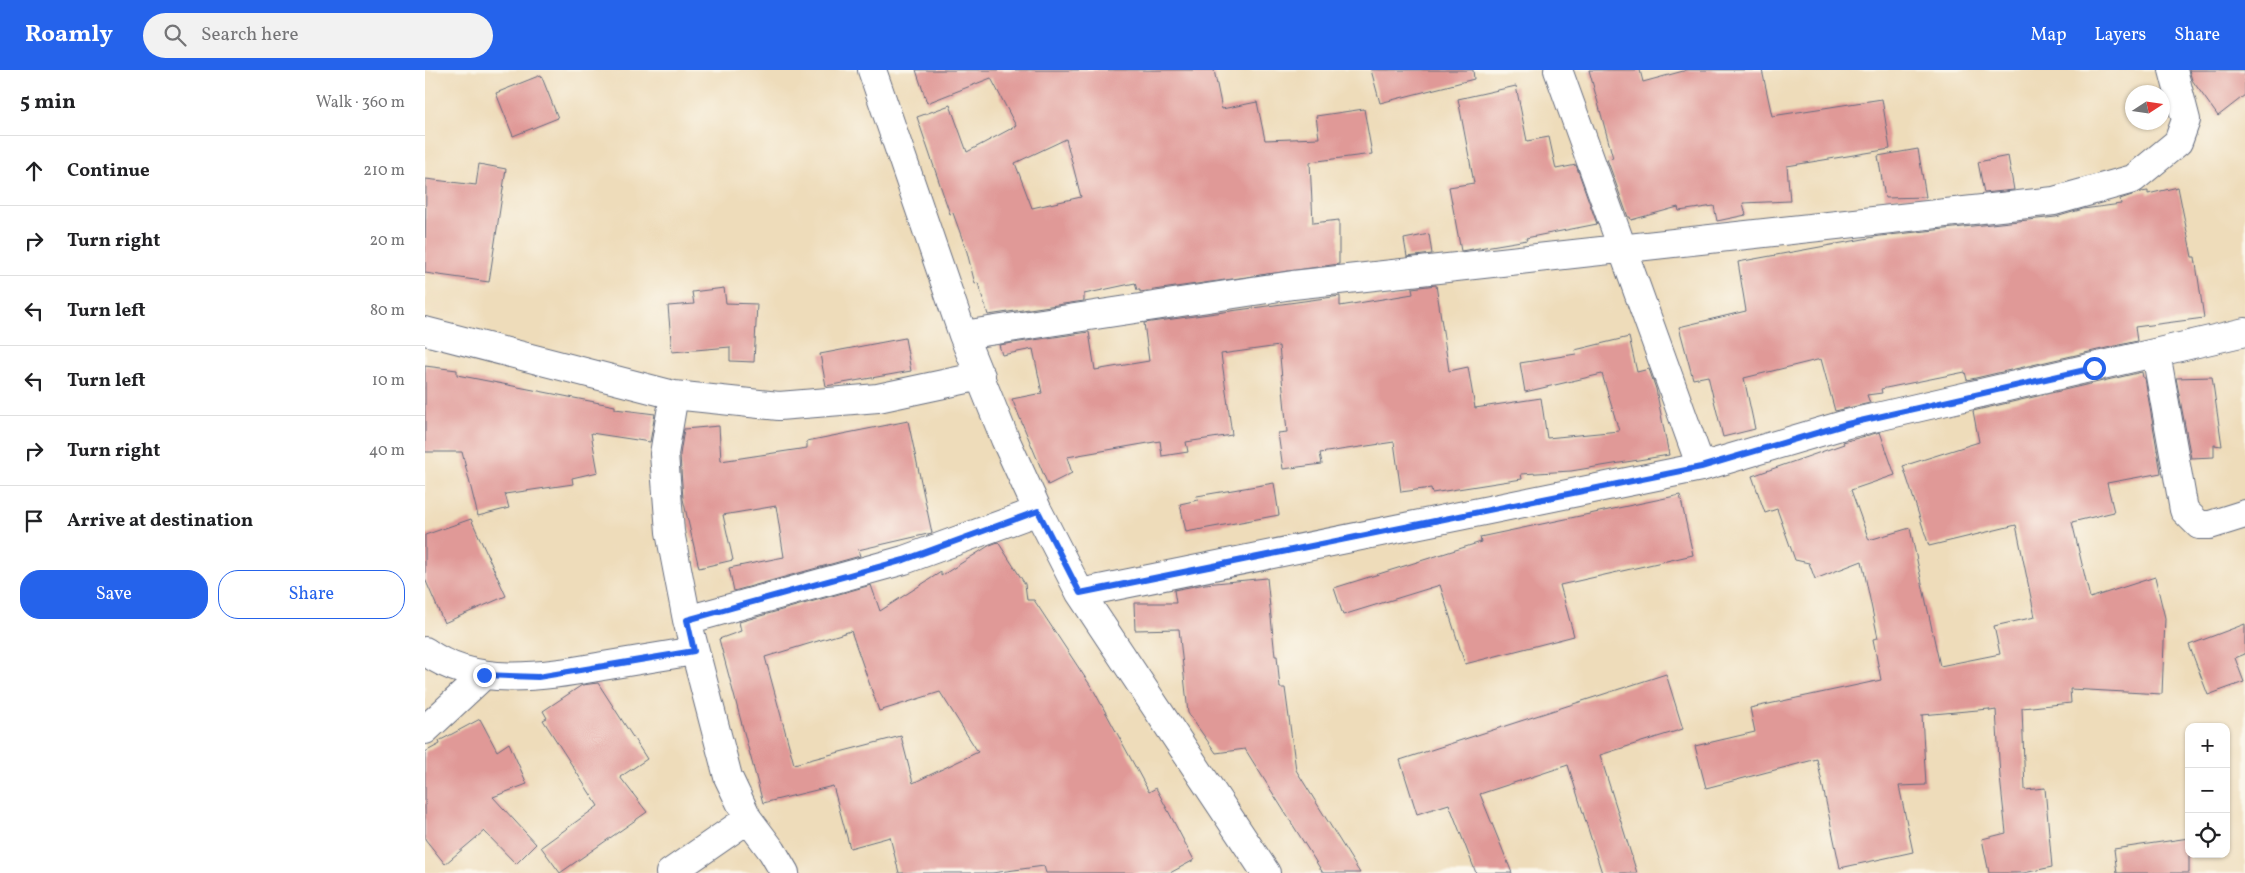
<!DOCTYPE html>
<meta charset="utf-8">
<style>
:root{--surface:#fff;--page:#f2f2f2;--text:#202124;--muted:#757577;--line:#e0e0e0;--accent:#2563eb}
body{margin:0;font-family:Vollkorn,serif;background:var(--page);color:var(--text)}
.controls{position:absolute;right:15px;bottom:15px;display:grid;overflow:hidden;border-radius:10px;box-shadow:0 1px 4px #0004}
.controls button{width:45px;height:45px;display:grid;place-items:center;padding:0;border:0;border-bottom:1px solid var(--line);background:var(--surface);color:var(--text);font:25px sans-serif}
.compass{position:absolute;left:1700px;top:15px;width:45px;height:45px;border-radius:50%;background:var(--surface);box-shadow:0 1px 4px #0004;rotate:78deg}
.stop{position:absolute;width:15px;height:15px;margin:-11px;border:4px solid #2563eb;border-radius:50%;background:#fff}
.stop.end{background:#2563eb;border-color:#fff;box-shadow:0 1px 5px #0008}
.list{margin:0;padding:0;list-style:none}
h2{display:flex;justify-content:space-between;align-items:center;height:65px;margin:0;padding:0 20px;font-size:21px}
h2 small{font-size:16px;font-weight:400;color:var(--muted)}
.list li{display:grid;grid-template-columns:32px 1fr auto;gap:15px;align-items:center;box-sizing:border-box;height:70px;padding:0 20px;border-top:1px solid var(--line)}
.list b{display:block;font-size:19px;white-space:nowrap}
.list em{font-size:16px;font-style:normal;color:var(--muted)}
.actions{display:flex;gap:10px;padding:15px 20px}
.actions a{flex:1;padding:11px 0;border:1px solid var(--accent);border-radius:20px;text-align:center;font-size:18px;color:var(--accent)}
.actions .main{background:var(--accent);color:#fff}
.icon{flex:none;width:28px;height:28px;fill:none;stroke:currentColor;stroke-width:2;stroke-linecap:round;stroke-linejoin:round}
.map{position:relative;flex:none;width:1820px;height:803px;overflow:hidden}
header{display:flex;align-items:center;gap:30px;box-sizing:border-box;height:70px;padding:0 25px;background:var(--accent);color:#fff}
header strong{font-size:24px}
nav{display:flex;gap:28px;margin-inline-start:auto;font-size:18px}
.search{width:350px;height:45px;background:var(--page);display:flex;align-items:center;gap:12px;box-sizing:border-box;padding:0 18px;border-radius:28px;color:var(--muted);font-size:19px}
main{display:flex}
aside{flex:1;background:var(--surface)}
.map>svg:first-child{display:block}
.building{fill:#e09997;fill-rule:evenodd}
.lines{fill:none;stroke-linecap:round;stroke-linejoin:round}
.minor-casing{stroke:#656c7e;stroke-width:30}
.minor{stroke:#fff;stroke-width:28}
.route{stroke:#2563eb;stroke-width:6}
</style>
<header>
<strong>Roamly</strong>
<div class="search"><svg class="icon" aria-label="search" viewBox="0 0 24 24"><circle cx="10" cy="10" r="6"/><path d="M15 15l6 6"/></svg>Search here</div>
<nav><a>Map</a><a>Layers</a><a>Share</a></nav>
</header>
<main>
<aside>
<h2>5 min<small>Walk · 360 m</small></h2>
<ul class="list">
<li><svg class="icon" aria-label="ahead" viewBox="0 0 24 24"><path d="M12 20V5M6 11l6-6 6 6"/></svg><div><b>Continue</b></div><em>210 m</em></li>
<li><svg class="icon" aria-label="right" viewBox="0 0 24 24"><path d="M7 20v-9h11M14 6l5 5-5 5"/></svg><div><b>Turn right</b></div><em>20 m</em></li>
<li><svg class="icon" aria-label="left" viewBox="0 0 24 24"><path d="M17 20v-9H6M10 6l-5 5 5 5"/></svg><div><b>Turn left</b></div><em>80 m</em></li>
<li><svg class="icon" aria-label="left" viewBox="0 0 24 24"><path d="M17 20v-9H6M10 6l-5 5 5 5"/></svg><div><b>Turn left</b></div><em>10 m</em></li>
<li><svg class="icon" aria-label="right" viewBox="0 0 24 24"><path d="M7 20v-9h11M14 6l5 5-5 5"/></svg><div><b>Turn right</b></div><em>40 m</em></li>
<li><svg class="icon" aria-label="arrive" viewBox="0 0 24 24"><path d="M6 21V4h12l-3 4 3 4H6"/></svg><div><b>Arrive at destination</b></div></li>
</ul>
<div class="actions"><a class="main">Save</a><a>Share</a></div>
</aside>
<div class="map">
<svg width="1820" height="803" viewBox="0 0 1820 803">
<rect width="100%" height="100%" fill="#fbf7ec"/>
<filter id="ink" filterUnits="userSpaceOnUse"><feTurbulence type="fractalNoise" baseFrequency=".02" numOctaves="2"/><feDisplacementMap in="SourceGraphic" scale="10" xChannelSelector="R" yChannelSelector="G"/><feConvolveMatrix kernelMatrix="1 2 1 2 8 2 1 2 1" color-interpolation-filters="sRGB"/></filter>
<filter id="wash" filterUnits="userSpaceOnUse"><feTurbulence type="fractalNoise" baseFrequency=".0096" numOctaves="4" result="noise"/><feDisplacementMap in="SourceGraphic" scale="20" xChannelSelector="R" yChannelSelector="G"/><feGaussianBlur stdDeviation="1.12" result="paint"/><feColorMatrix in="noise" values="0 0 0 0 0 0 0 0 0 0 0 0 0 0 0 0 0 1.4 0 .05"/><feComposite in="paint" operator="in"/></filter>
<g filter="url(#wash)">
<rect width="100%" height="100%" fill="#eedcba"/>
<g id="blocks">
<path class="building" d="M 491,0 L 789,0 L 797,39 L 832,32 L 840,70 L 894,68 L 891,46 L 939,39 L 947,84 L 885,92 L 888,153 L 914,150 L 914,194 L 715,222 L 715,220 L 712,220 L 710,213 L 659,224 L 659,231 L 563,245 L 553,213 L 550,214 L 542,182 L 528,143 L 525,144 L 492,47 L 525,35 L 542,82 L 591,56 L 566,8 L 502,33 ZM 641,69 L 656,127 L 607,138 L 590,93 Z
M 946,0 L 1048,0 L 1049,9 L 955,33 Z
M 1164,0 L 1215,0 L 1218,12 L 1262,0 L 1337,0 L 1347,46 L 1457,29 L 1465,79 L 1362,96 L 1365,131 L 1318,133 L 1321,145 L 1292,151 L 1289,136 L 1254,141 L 1253,137 L 1206,150 L 1205,147 L 1203,147 L 1182,89 L 1188,88 Z
M 1764,0 L 1820,0 L 1820,25 L 1793,46 L 1767,10 Z
M 116,5 L 133,48 L 88,66 L 71,23 Z
M 1091,16 L 1102,71 L 1124,67 L 1131,99 L 1151,95 L 1172,154 L 1101,168 L 1102,170 L 1036,181 L 1024,117 L 1049,113 L 1033,29 Z
M 1493,79 L 1501,127 L 1460,128 L 1453,86 Z
M 1583,86 L 1589,120 L 1559,123 L 1553,92 Z
M 54,94 L 81,99 L 64,212 L 0,203 L 1,109 L 51,115 Z
M 1753,117 L 1767,187 L 1770,187 L 1779,248 L 1710,257 L 1712,271 L 1542,310 L 1540,302 L 1456,319 L 1457,323 L 1442,325 L 1445,333 L 1410,341 L 1396,289 L 1319,308 L 1330,359 L 1298,367 L 1283,306 L 1268,309 L 1254,257 L 1321,241 L 1313,192 L 1455,166 L 1631,147 L 1658,139 L 1696,134 L 1695,129 L 1716,122 L 1723,121 L 1723,124 Z
M 1004,164 L 1007,184 L 982,187 L 979,169 Z
M 1011,215 L 1024,301 L 1043,297 L 1050,338 L 1116,328 L 1122,368 L 1194,361 L 1177,304 L 1100,322 L 1095,293 L 1151,284 L 1150,280 L 1204,267 L 1212,302 L 1224,299 L 1231,319 L 1244,385 L 1146,401 L 1096,404 L 1097,409 L 1007,423 L 1006,418 L 976,422 L 969,372 L 895,383 L 897,394 L 858,399 L 853,363 L 862,362 L 854,276 L 796,284 L 807,365 L 761,372 L 763,382 L 737,386 L 735,371 L 642,387 L 647,403 L 623,415 L 587,329 L 617,323 L 608,279 L 577,285 L 574,275 L 664,262 L 670,300 L 724,291 L 719,253 L 915,226 L 915,236 L 988,224 L 987,218 Z
M 299,218 L 301,233 L 332,234 L 329,292 L 305,291 L 305,277 L 247,282 L 243,236 L 269,234 L 267,222 Z
M 480,268 L 486,301 L 401,316 L 395,284 Z
M 0,296 L 32,300 L 32,305 L 190,336 L 190,339 L 230,344 L 225,372 L 166,363 L 173,402 L 147,408 L 148,414 L 80,424 L 84,438 L 53,446 L 37,382 L 0,382 Z
M 1717,302 L 1718,308 L 1720,308 L 1736,403 L 1682,413 L 1689,442 L 1647,452 L 1665,528 L 1730,507 L 1740,548 L 1737,624 L 1645,619 L 1646,633 L 1597,638 L 1600,720 L 1620,718 L 1627,797 L 1599,803 L 1564,803 L 1557,769 L 1581,763 L 1575,707 L 1571,640 L 1565,641 L 1564,639 L 1497,645 L 1501,715 L 1474,716 L 1488,782 L 1415,798 L 1392,689 L 1281,718 L 1270,676 L 1330,662 L 1325,638 L 1456,610 L 1448,569 L 1453,568 L 1437,491 L 1390,509 L 1384,493 L 1370,490 L 1352,439 L 1340,443 L 1327,406 L 1419,374 L 1418,372 L 1455,362 L 1470,405 L 1426,420 L 1444,470 L 1485,458 L 1515,596 L 1575,584 L 1569,556 L 1610,547 L 1591,455 L 1504,476 L 1478,396 L 1554,372 L 1548,341 Z
M 1787,307 L 1797,376 L 1789,375 L 1789,387 L 1766,388 L 1751,308 Z
M 483,351 L 507,463 L 433,480 L 435,486 L 309,521 L 304,498 L 359,487 L 351,436 L 298,445 L 308,490 L 274,498 L 258,429 L 255,385 L 259,359 L 294,356 L 296,391 L 382,378 L 382,371 Z
M 849,413 L 854,445 L 761,462 L 755,434 L 773,430 L 772,426 Z
M 1255,425 L 1268,485 L 1135,515 L 1149,566 L 1040,594 L 1015,515 L 918,545 L 909,518 L 1056,472 L 1055,467 Z
M 46,449 L 81,526 L 19,553 L 0,509 L 0,465 Z
M 573,472 L 600,514 L 602,530 L 609,530 L 669,621 L 724,722 L 731,718 L 769,790 L 745,803 L 621,803 L 619,796 L 567,803 L 474,803 L 465,767 L 425,778 L 408,716 L 338,733 L 294,569 L 316,561 L 314,552 L 446,515 L 455,541 L 516,502 L 516,506 L 565,475 ZM 426,561 L 454,641 L 515,622 L 553,682 L 488,713 L 476,666 L 369,694 L 340,587 Z
M 842,508 L 850,586 L 852,586 L 855,618 L 860,618 L 871,700 L 935,803 L 898,803 L 820,679 L 791,683 L 763,643 L 754,559 L 710,560 L 709,533 L 751,533 L 749,520 L 780,514 Z
M 1820,554 L 1820,584 L 1810,588 L 1819,612 L 1783,625 L 1764,575 Z
M 1241,604 L 1258,659 L 1175,685 L 1212,803 L 1177,803 L 1143,695 L 1055,724 L 1087,803 L 1051,803 L 1024,734 L 992,744 L 975,690 Z
M 173,613 L 222,689 L 195,707 L 222,742 L 135,803 L 116,777 L 173,736 L 118,650 L 122,648 L 118,641 L 157,615 Z
M 55,649 L 72,681 L 84,673 L 102,714 L 68,727 L 111,774 L 91,794 L 59,761 L 20,794 L 0,769 L 0,682 L 15,674 L 14,671 Z
M 1764,768 L 1764,803 L 1692,803 L 1689,779 Z"/>
</g>
</g>
<g filter="url(#ink)">
<use href="#blocks" fill-opacity="0" stroke="#656c7e" stroke-width="1"/>
<g class="lines">
<g class="minor-casing">
<path id="minor" d="M 447,0 L 538,265 L 580,369 L 613,441 L 655,523 L 841,803
M 1133,0 L 1276,397
M 0,261 L 249,325 L 354,336 L 453,328 L 556,306
M 538,265 L 868,215 L 1629,131 L 1708,109 L 1753,72 L 1761,50 L 1748,0
M 1731,283 L 1759,440 L 1774,455 L 1785,455 L 1820,444
M 249,325 L 239,384 L 245,462 L 262,550 L 303,707 L 323,749 L 347,781 L 360,803
M 655,523 L 1276,397 L 1422,354 L 1820,262
M 262,550 L 479,490 L 613,441
M 0,581 C 51,619 120,606 178,596 C 208,591 239,586 269,581
M 0,660 L 59,605
M 245,803 L 323,749"/>
</g>
<use href="#minor" class="minor"/>
</g>
</g>
<g class="lines" filter="url(#ink)">
<path class="route" d="M 59,605 L 113,607 L 269,581 L 262,550 L 479,490 L 613,441 L 655,523 L 1276,397 L 1422,354 L 1669,298"/>
</g>
</svg>
<div class="controls">
<button>+</button>
<button>−</button>
<button><svg class="icon" aria-label="locate" viewBox="0 0 24 24"><circle cx="12" cy="12" r="6"/><path d="M12 2v4M12 18v4M2 12h4M18 12h4"/></svg></button>
</div>
<svg class="compass" viewBox="-18 -18 36 36"><path d="M0-13l5 13h-10z" fill="#e53935"/><path d="M0 13l5-13h-10z" fill="#757577"/></svg>
<div class="stop" style="left:1669px;top:298px"></div>
<div class="stop end" style="left:59px;top:605px"></div>
</div>
</main>
